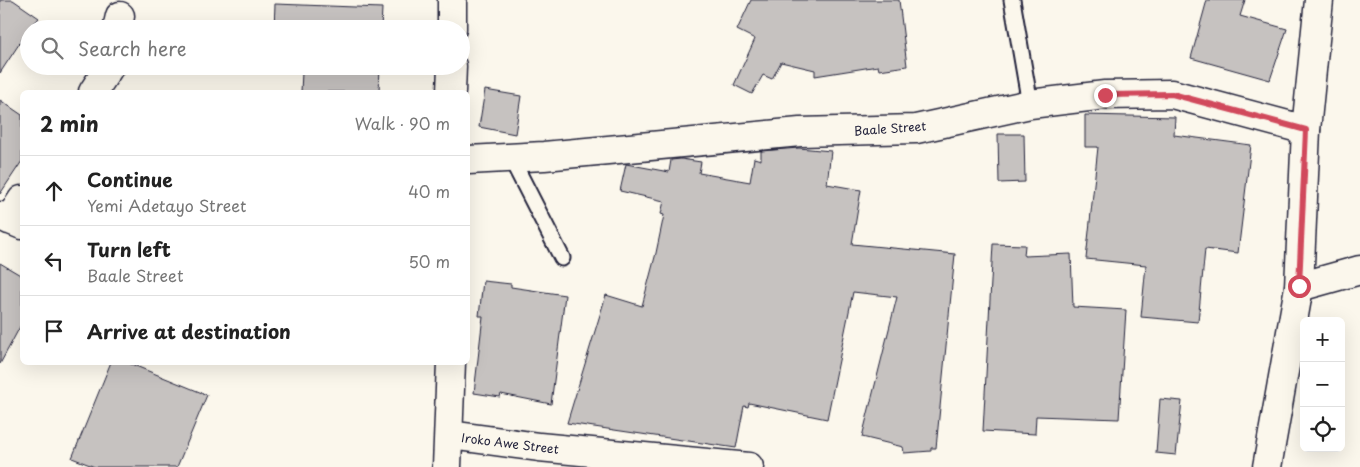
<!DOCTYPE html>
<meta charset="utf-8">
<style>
:root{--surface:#fff;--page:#f6f6f6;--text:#222;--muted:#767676;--line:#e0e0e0}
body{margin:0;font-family:"Playpen Sans",sans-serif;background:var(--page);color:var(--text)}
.controls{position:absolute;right:15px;bottom:15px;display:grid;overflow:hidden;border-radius:8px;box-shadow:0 5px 20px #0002}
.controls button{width:45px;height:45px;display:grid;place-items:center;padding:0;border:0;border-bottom:1px solid var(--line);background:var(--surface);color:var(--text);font:25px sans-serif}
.stop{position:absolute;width:15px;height:15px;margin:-11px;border:4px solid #d1495b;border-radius:50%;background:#fff}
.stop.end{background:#d1495b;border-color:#fff;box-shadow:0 1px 5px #0008}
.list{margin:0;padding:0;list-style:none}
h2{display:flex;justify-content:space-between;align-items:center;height:65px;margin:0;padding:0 20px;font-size:21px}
h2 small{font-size:16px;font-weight:400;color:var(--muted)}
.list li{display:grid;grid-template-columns:32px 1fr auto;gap:15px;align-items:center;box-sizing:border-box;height:70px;padding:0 20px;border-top:1px solid var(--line)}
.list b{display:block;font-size:19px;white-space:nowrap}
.list p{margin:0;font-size:16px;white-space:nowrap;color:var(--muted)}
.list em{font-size:16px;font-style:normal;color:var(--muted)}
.icon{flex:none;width:28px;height:28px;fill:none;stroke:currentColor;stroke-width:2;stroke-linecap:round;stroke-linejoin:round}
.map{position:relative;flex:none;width:1360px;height:467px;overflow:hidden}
.search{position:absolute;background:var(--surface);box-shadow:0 5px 20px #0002;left:20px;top:20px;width:450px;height:55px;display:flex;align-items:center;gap:12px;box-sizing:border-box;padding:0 18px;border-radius:28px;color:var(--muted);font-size:19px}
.panel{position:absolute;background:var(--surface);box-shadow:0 5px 20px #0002;left:20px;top:90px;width:450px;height:275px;border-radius:8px}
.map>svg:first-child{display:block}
.building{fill:#c6c2c0;stroke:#22223b}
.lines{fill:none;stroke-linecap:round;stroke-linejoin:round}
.lane-casing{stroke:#22223b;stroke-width:19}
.street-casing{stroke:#22223b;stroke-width:31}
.secondary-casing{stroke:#22223b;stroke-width:31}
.lane{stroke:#fbf7ec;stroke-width:15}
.street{stroke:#fbf7ec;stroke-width:28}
.secondary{stroke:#fbf7ec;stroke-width:28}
.route{stroke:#d1495b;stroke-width:6}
.labels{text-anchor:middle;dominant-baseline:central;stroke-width:5;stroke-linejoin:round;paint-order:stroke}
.street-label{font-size:12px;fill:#22223b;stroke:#fbf7ec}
</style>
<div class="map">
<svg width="1360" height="467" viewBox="0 0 1360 467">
<rect width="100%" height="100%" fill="#fbf7ec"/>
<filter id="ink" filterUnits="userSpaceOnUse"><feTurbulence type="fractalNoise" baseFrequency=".02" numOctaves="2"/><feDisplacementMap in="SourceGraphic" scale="10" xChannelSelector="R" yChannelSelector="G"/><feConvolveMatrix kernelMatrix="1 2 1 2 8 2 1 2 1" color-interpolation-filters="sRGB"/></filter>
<g filter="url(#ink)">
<path class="building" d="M 0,0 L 13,0 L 39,18 L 29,29 L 0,73 Z
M 751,0 L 899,0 L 907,66 L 879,70 L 878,66 L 815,76 L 815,70 L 781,62 L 772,79 L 763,75 L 752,94 L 734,85 L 755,39 L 737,30 Z
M 1207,0 L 1245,0 L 1240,16 L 1287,29 L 1270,80 L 1191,58 Z
M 275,4 L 382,8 L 381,29 L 274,29 Z
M 273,66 L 380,66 L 379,92 L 301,92 L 302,72 L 273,70 Z
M 485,90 L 521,96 L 515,134 L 479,127 Z
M 0,100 L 22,115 L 22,161 L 0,194 Z
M 1085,115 L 1175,117 L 1174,135 L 1251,145 L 1238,253 L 1205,249 L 1198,322 L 1141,317 L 1146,265 L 1086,259 L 1098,147 L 1085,147 Z
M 998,134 L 1024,134 L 1025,182 L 999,183 Z
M 799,148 L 831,151 L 827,184 L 861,190 L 852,244 L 955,254 L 936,448 L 931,448 L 931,451 L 904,453 L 903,447 L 862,437 L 897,297 L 853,292 L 827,419 L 749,403 L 748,407 L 744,406 L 736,448 L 567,423 L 606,295 L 642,306 L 656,253 L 664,215 L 661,214 L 664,201 L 620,191 L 626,164 L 669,172 L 671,160 L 681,159 L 701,162 L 699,173 L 750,182 L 754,158 L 761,160 L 761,151 Z
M 993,244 L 1025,245 L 1024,256 L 1071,254 L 1073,307 L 1126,310 L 1119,419 L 1036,416 L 1035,434 L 983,431 Z
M 0,263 L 22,276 L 22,323 L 0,364 Z
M 483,281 L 511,284 L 511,287 L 565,295 L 551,404 L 501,394 L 500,397 L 474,393 L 483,316 L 479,316 Z
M 111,362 L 126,362 L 207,395 L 177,467 L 95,467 L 72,458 Z
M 1160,399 L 1182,401 L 1176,455 L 1156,453 Z"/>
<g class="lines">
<g class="lane-casing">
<path id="lane" d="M 1012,0 L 1030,104
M 511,158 L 562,258"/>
</g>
<g class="street-casing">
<path id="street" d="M 117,29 L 120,16
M 452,29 L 452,0
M 93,92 L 110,66
M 451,92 L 452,66
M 468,160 L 544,156 L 800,132 L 916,129 L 1030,104 L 1105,95 L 1172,94 L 1306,130
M 0,216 L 22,225
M 9,220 L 22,200
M 1299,287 L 1360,270
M 450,435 L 539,447 L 749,467
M 447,467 L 451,362"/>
</g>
<g class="secondary-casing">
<path id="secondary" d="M 1267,467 L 1299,287 L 1306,130 L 1319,0"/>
</g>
<use href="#lane" class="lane"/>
<use href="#street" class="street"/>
<use href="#secondary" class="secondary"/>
</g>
</g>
<g class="lines" filter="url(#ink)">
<path class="route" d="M 1105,95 L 1172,94 L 1306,130 L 1299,286"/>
</g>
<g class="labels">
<g class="street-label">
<text transform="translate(890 128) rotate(-4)">Baale Street</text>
<text transform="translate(510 443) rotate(7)">Iroko Awe Street</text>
</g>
</g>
</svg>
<div class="controls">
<button>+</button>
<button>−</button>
<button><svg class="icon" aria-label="locate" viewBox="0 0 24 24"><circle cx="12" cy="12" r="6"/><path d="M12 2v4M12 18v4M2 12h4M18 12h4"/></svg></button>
</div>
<div class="stop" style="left:1299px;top:286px"></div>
<div class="stop end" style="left:1105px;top:95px"></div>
<div class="search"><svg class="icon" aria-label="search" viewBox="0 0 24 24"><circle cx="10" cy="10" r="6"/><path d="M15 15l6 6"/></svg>Search here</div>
<section class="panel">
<h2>2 min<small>Walk · 90 m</small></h2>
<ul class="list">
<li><svg class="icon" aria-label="ahead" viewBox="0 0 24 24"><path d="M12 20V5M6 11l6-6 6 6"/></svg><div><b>Continue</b><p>Yemi Adetayo Street</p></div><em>40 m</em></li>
<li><svg class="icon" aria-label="left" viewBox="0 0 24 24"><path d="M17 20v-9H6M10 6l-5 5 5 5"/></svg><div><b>Turn left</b><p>Baale Street</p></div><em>50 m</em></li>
<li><svg class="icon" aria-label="arrive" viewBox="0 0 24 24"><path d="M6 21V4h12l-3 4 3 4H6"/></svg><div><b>Arrive at destination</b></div></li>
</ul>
</section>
</div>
